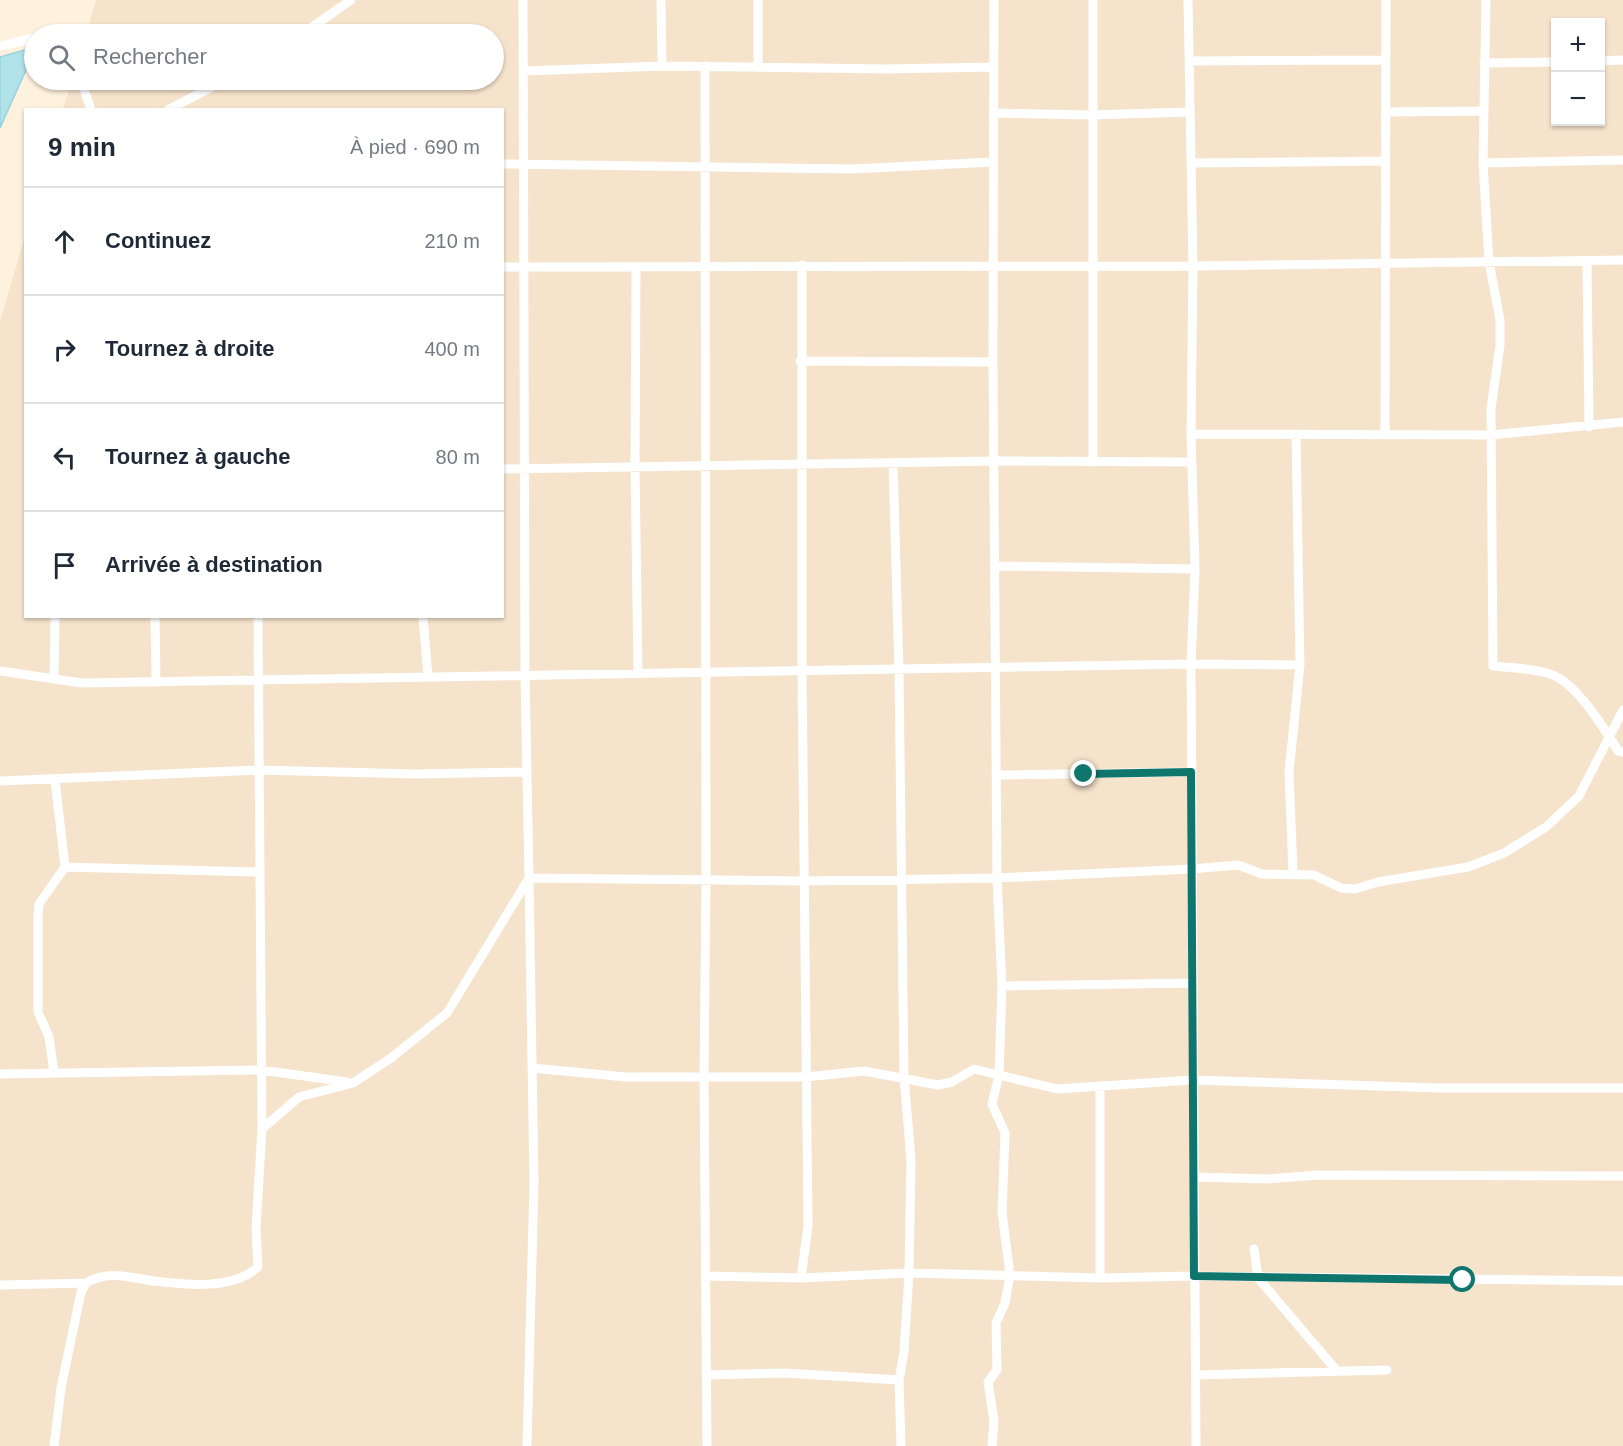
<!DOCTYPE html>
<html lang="fr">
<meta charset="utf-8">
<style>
:root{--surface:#fff;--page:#f2f2f3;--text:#1f2937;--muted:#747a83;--line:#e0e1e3}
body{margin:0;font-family:Helvetica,sans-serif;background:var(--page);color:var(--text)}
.controls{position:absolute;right:18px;top:18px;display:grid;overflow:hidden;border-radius:0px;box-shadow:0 2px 4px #0004}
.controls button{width:54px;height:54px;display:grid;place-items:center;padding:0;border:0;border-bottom:2px solid var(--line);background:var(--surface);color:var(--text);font:30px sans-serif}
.stop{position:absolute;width:18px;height:18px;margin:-14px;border:4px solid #0f766e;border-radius:50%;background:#fff}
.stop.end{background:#0f766e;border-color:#fff;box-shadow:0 2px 6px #0008}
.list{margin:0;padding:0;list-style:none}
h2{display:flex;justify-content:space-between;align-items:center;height:78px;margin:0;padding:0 24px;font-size:26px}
h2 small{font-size:20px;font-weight:400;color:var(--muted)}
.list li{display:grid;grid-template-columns:39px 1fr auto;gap:18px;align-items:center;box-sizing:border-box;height:108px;padding:0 24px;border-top:2px solid var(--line)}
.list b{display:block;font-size:22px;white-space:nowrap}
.list em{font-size:20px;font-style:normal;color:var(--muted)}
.icon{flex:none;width:33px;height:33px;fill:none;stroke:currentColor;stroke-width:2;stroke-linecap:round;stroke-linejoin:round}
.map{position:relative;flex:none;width:1623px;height:1446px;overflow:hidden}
.search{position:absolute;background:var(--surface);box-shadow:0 2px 4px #0004;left:24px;top:24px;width:480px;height:66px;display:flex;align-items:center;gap:15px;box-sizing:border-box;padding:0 21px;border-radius:33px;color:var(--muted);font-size:22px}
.panel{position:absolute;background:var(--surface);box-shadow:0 2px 4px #0004;left:24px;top:108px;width:480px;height:510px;border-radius:0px}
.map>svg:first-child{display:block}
.residential{fill:#f6e3cc;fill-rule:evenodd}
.water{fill:#b2e2e9;stroke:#97d2dc;stroke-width:1.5}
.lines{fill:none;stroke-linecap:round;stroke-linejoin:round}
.street{stroke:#fff;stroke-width:9}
.route{stroke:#0f766e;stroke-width:8}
</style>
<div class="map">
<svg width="1623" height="1446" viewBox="0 0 1623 1446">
<rect width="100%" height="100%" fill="#fef1de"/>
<path class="residential" d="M 96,0 L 1623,0 L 1623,1446 L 0,1446 L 0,321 L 25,236 L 26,616 L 502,616 L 502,110 L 63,109 L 72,80 L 494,80 L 494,34 L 86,34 ZM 1556,22 L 1600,22 L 1600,122 L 1556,122 Z"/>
<path class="water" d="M 28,49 L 34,52 L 0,128 L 0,57 Z"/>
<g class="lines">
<path class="street" d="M 661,0 L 662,66
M 758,0 L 758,68
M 1188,0 L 1193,266 L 1191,434 L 1195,569 L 1191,664 L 1196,1446
M 1486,0 L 1483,163 L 1489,262 L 1500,320 L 1500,345 L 1491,409 L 1493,666 C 1511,668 1532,668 1550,674 C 1576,682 1604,728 1618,751 L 1623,752
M 302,34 L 351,0
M 0,46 L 34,38
M 1189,61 L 1385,60
M 1600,61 L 1623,60
M 1484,63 L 1556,62
M 705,66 L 706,880 L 704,1077 L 707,1446
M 524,71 L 662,66 L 887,69 L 994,67
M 81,80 L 91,110
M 168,110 L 225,80
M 1385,112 L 1483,111
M 993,113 L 1092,115 L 1189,112
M 1191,163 L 1384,161
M 1483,163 L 1623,160
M 502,164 L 853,169 L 992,162
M 1587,261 L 1589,427
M 502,267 L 1193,266 L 1623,260
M 636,267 L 635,467 L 638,673
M 800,361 L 993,362
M 1191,434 L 1491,435 L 1623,422
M 1385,434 L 1386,0
M 1093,462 L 1093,0
M 893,463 L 899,670 L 904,1077 L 911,1160 L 909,1273 L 904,1352 L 899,1380 L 901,1446
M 502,469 L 994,461 L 1191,462
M 996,566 L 1195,569
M 155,616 L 156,682
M 258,616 L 262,1129
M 423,616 L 428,677
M 0,671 L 82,683 L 1191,664 L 1300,665
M 54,677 L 55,616
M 998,775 L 1191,772
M 55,780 L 65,867
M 0,781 L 259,770 L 416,774 L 527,772
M 1293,873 L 1289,772 L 1300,665 L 1296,434
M 1002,986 L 1192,983
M 532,1068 L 626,1077 L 806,1077 L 864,1071 L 938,1085 L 952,1082 L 974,1069 L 1057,1089 L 1192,1080 L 1440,1088 L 1623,1088
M 54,1072 L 49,1037 L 38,1012 L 38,915 L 39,904 L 65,867 L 260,872
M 0,1074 L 261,1070 L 347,1082
M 1100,1087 L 1100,1278 L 1194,1276 L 1623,1281
M 1195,1177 L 1268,1179 L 1318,1175 L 1623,1176
M 1254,1249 L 1258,1278 L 1337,1371
M 707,1276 L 801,1278 L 808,1226 L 802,671 L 802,265
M 801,1278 L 909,1273 L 1100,1278
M 0,1285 L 86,1283
M 707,1375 L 784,1373 L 899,1380
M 1196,1375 L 1387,1370
M 54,1446 L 61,1388 L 81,1292 L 86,1283 C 109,1269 130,1278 154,1281 C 187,1285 233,1290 258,1267 L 256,1228 L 262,1129 L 299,1097 L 353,1083 L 391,1058 L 447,1013 L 529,878 L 525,675 L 523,0
M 527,1446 L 534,1183 L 529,878 L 803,881 L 997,878 L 1192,869 L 1238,865 L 1262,874 L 1314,875 L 1341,888 L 1355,889 L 1378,882 L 1468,867 L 1504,853 L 1546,827 L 1579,796 L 1623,710
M 992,1446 L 994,1421 L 988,1382 L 997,1370 L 996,1323 L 1005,1303 L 1010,1275 L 1002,1212 L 1005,1133 L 992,1104 L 999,1075 L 1002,986 L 997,878 L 993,362 L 994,0"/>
</g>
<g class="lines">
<path class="route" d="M 1084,774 L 1191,772 L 1194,1276 L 1463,1280"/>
</g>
</svg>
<div class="controls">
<button>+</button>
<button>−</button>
</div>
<div class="stop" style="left:1463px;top:1280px"></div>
<div class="stop end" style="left:1084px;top:774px"></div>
<div class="search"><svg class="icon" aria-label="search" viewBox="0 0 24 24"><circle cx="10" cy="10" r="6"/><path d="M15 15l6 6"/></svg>Rechercher</div>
<section class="panel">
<h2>9 min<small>À pied · 690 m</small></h2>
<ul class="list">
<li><svg class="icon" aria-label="ahead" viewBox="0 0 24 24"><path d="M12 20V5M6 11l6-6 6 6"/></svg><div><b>Continuez</b></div><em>210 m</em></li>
<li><svg class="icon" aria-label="right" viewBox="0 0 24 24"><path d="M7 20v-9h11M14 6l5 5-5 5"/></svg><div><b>Tournez à droite</b></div><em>400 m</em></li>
<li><svg class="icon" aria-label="left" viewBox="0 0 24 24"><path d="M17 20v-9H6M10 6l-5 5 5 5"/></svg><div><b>Tournez à gauche</b></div><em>80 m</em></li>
<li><svg class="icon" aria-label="arrive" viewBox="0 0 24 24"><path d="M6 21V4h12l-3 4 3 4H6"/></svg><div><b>Arrivée à destination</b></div></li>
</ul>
</section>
</div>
